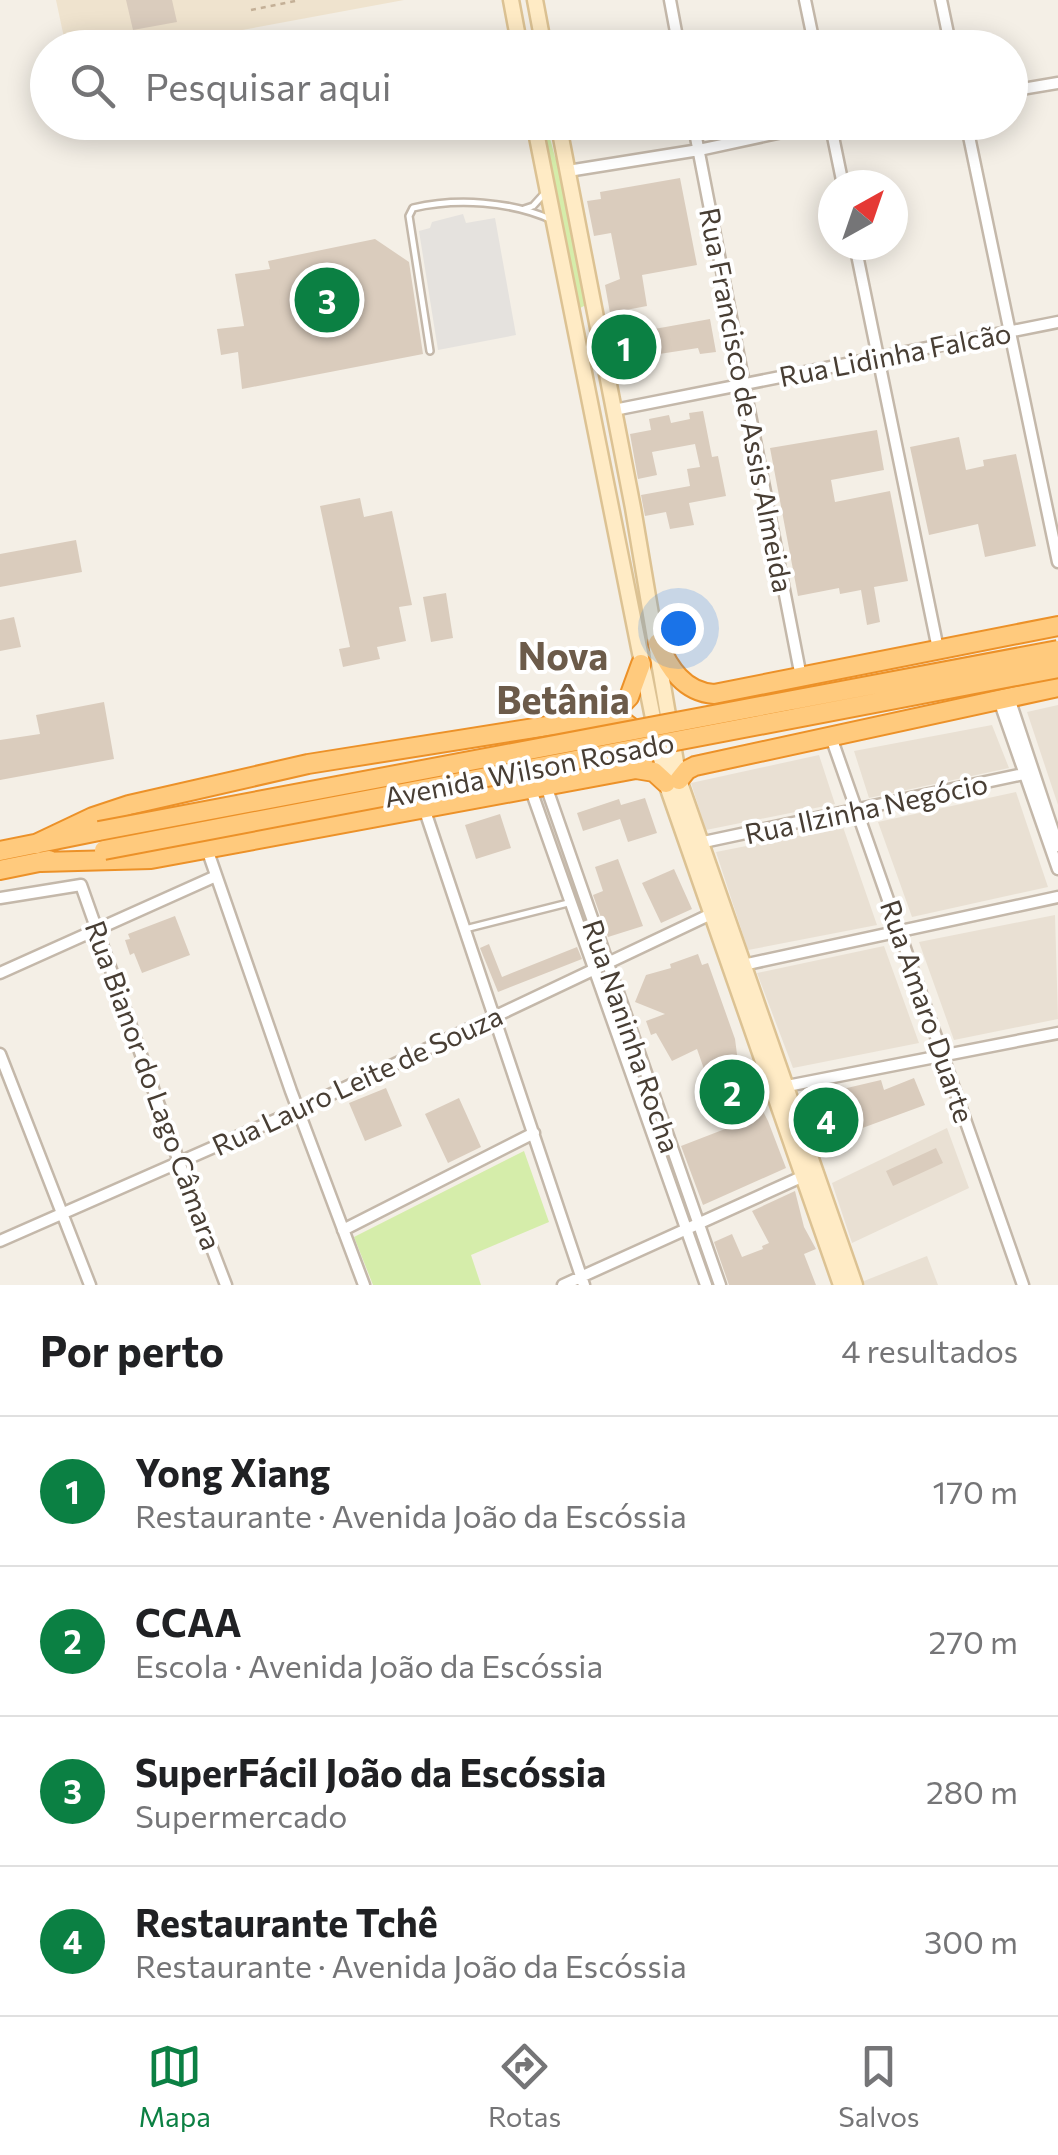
<!DOCTYPE html>
<html lang="pt">
<meta charset="utf-8">
<style>
:root{--surface:#fff;--page:#f2f2f2;--text:#202124;--muted:#757577;--line:#e0e0e0;--accent:#0b8043}
body{margin:0;font-family:Commissioner,sans-serif;background:var(--page);color:var(--text)}
.compass{position:absolute;left:818px;top:170px;width:90px;height:90px;border-radius:50%;background:var(--surface);box-shadow:0 5px 25px #0003;rotate:40deg}
.you{position:absolute;left:678px;top:628px;width:35px;height:35px;margin:-25px;border:8px solid #fff;border-radius:50%;background:#1a73e8;box-shadow:0 0 0 15px #1a73e833}
.badge{display:grid;place-items:center;width:65px;height:65px;border-radius:50%;background:var(--accent);color:#fff;font-size:32px;font-weight:700}
.pin{position:absolute;translate:-50% -50%;border:5px solid #fff;box-shadow:0 2px 10px #0006}
.list{margin:0;padding:0;list-style:none}
h2{display:flex;justify-content:space-between;align-items:center;height:130px;margin:0;padding:0 40px;font-size:42px}
h2 small{font-size:32px;font-weight:400;color:var(--muted)}
.list li{display:grid;grid-template-columns:65px 1fr auto;gap:30px;align-items:center;box-sizing:border-box;height:150px;padding:0 40px;border-top:2px solid var(--line)}
.list b{display:block;font-size:38px;white-space:nowrap}
.list p{margin:0;font-size:32px;white-space:nowrap;color:var(--muted)}
.list em{font-size:32px;font-style:normal;color:var(--muted)}
.icon{flex:none;width:55px;height:55px;fill:none;stroke:currentColor;stroke-width:2;stroke-linecap:round;stroke-linejoin:round}
.map{position:relative;flex:none;width:1058px;height:1285px;overflow:hidden}
.search{position:absolute;background:var(--surface);box-shadow:0 5px 25px #0003;left:30px;right:30px;top:30px;height:110px;display:flex;align-items:center;gap:25px;box-sizing:border-box;padding:0 35px;border-radius:55px;color:var(--muted);font-size:38px}
.sheet{height:730px;background:var(--surface)}
nav{display:flex;justify-content:space-around;align-items:center;box-sizing:border-box;height:140px;border-top:2px solid var(--line);background:var(--surface);font-size:28px;color:var(--muted)}
nav a{display:grid;justify-items:center;gap:5px}
nav .on{color:var(--accent)}
.map>svg:first-child{display:block}
.residential{fill:#e9e0d3}
.education{fill:#efe3ce}
.green{fill:#d5edaa}
.parking{fill:#e5e2de}
.building{fill:#daccbd}
.lines{fill:none;stroke-linecap:round;stroke-linejoin:round}
.service-casing{stroke:#c4b8aa;stroke-width:10}
.minor-casing{stroke:#c4b8aa;stroke-width:15}
.secondary-casing{stroke:#dcc293;stroke-width:19}
.trunk-casing{stroke:#ec9128;stroke-width:22}
.path{stroke:#c4b097;stroke-width:2.5;stroke-dasharray:5 5;stroke-linecap:butt}
.service{stroke:#fff;stroke-width:5}
.minor{stroke:#fff;stroke-width:10}
.secondary{stroke:#ffebc5;stroke-width:14}
.trunk{stroke:#ffca7d;stroke-width:18}
.trunk-bridge-casing{stroke:#ec9128;stroke-width:22;stroke-linecap:butt}
.trunk-bridge{stroke:#ffca7d;stroke-width:18}
.labels{text-anchor:middle;dominant-baseline:central;stroke-width:8;stroke-linejoin:round;paint-order:stroke}
.street-label{font-size:28px;fill:#483e34;stroke:#fff}
.district-label{font-size:38px;font-weight:bold;fill:#6c5b4a;stroke:#fff}
</style>
<div class="map">
<svg width="1058" height="1285" viewBox="0 0 1058 1285">
<rect width="100%" height="100%" fill="#f4efe6"/>
<path class="residential" d="M 1058,705 L 1058,805 L 1027,712 Z
M 992,725 L 1009,768 L 869,798 L 854,751 Z
M 819,755 L 835,804 L 706,830 L 691,783 Z
M 1016,792 L 1048,887 L 912,917 L 878,822 Z
M 843,827 L 877,925 L 748,950 L 716,852 Z
M 1055,915 L 1058,1019 L 954,1040 L 919,942 Z
M 884,946 L 919,1043 L 793,1068 L 757,973 Z
M 947,1128 L 969,1188 L 852,1243 L 832,1183 Z
M 927,1256 L 938,1285 L 865,1285 L 864,1281 Z"/>
<path class="education" d="M 56,0 L 404,0 L 145,48 L 66,47 Z"/>
<path class="green" d="M 543,123 L 546,123 L 555,157 L 563,171 L 588,304 L 580,308 Z
M 524,1151 L 549,1222 L 471,1255 L 481,1285 L 373,1285 L 354,1237 Z"/>
<path class="parking" d="M 463,214 L 466,223 L 495,218 L 516,335 L 438,350 L 419,231 L 430,228 L 432,222 Z"/>
<path class="building" d="M 126,0 L 172,0 L 177,22 L 133,30 Z
M 680,178 L 697,265 L 642,275 L 647,306 L 610,313 L 605,285 L 620,279 L 611,233 L 594,236 L 587,201 L 601,199 L 600,192 Z
M 375,239 L 409,262 L 423,354 L 242,389 L 238,352 L 221,355 L 217,329 L 244,326 L 235,274 L 270,269 L 268,261 Z
M 710,319 L 716,352 L 700,354 L 698,348 L 653,355 L 656,366 L 641,368 L 632,333 Z
M 703,411 L 712,457 L 718,456 L 726,496 L 689,503 L 694,525 L 670,529 L 666,512 L 645,516 L 641,495 L 690,486 L 687,469 L 700,467 L 695,444 L 652,452 L 657,475 L 638,479 L 630,434 L 651,430 L 649,419 L 669,415 L 671,423 L 690,419 L 689,413 Z
M 877,430 L 884,470 L 831,480 L 835,502 L 890,491 L 908,581 L 874,587 L 880,622 L 867,625 L 861,590 L 840,594 L 839,588 L 798,596 L 770,448 Z
M 959,437 L 966,470 L 984,466 L 983,460 L 1016,454 L 1036,546 L 985,557 L 978,524 L 929,535 L 910,447 Z
M 360,498 L 364,517 L 392,511 L 412,605 L 399,607 L 406,641 L 377,647 L 380,659 L 343,667 L 339,649 L 350,647 L 320,506 Z
M 76,540 L 82,572 L 0,587 L 0,554 Z
M 446,593 L 453,638 L 431,642 L 423,597 Z
M 14,617 L 21,647 L 0,651 L 0,620 Z
M 104,702 L 114,759 L 0,780 L 0,740 L 40,734 L 36,715 Z
M 645,798 L 657,833 L 628,842 L 620,819 L 583,831 L 577,813 L 619,799 L 621,805 Z
M 500,814 L 511,848 L 476,859 L 465,825 Z
M 618,859 L 643,926 L 608,937 L 593,895 L 603,891 L 595,867 Z
M 674,869 L 692,909 L 661,923 L 642,883 Z
M 175,916 L 190,955 L 142,973 L 134,953 L 130,955 L 125,940 L 130,939 L 128,934 Z
M 489,944 L 502,977 L 577,947 L 582,959 L 498,992 L 480,948 Z
M 698,954 L 702,965 L 708,963 L 735,1039 L 738,1062 L 768,1121 L 786,1168 L 703,1205 L 681,1146 L 725,1129 L 697,1049 L 672,1061 L 656,1033 L 651,1035 L 646,1021 L 665,1014 L 635,1002 L 646,975 L 671,968 L 670,964 Z
M 914,1078 L 925,1105 L 846,1134 L 821,1147 L 806,1105 L 833,1100 L 830,1092 L 881,1080 L 884,1090 Z
M 386,1088 L 402,1126 L 365,1141 L 349,1103 Z
M 459,1098 L 481,1147 L 448,1163 L 425,1114 Z
M 936,1148 L 943,1163 L 893,1186 L 886,1171 Z
M 795,1191 L 804,1227 L 816,1249 L 804,1254 L 816,1285 L 729,1285 L 714,1242 L 732,1234 L 742,1257 L 763,1249 L 762,1246 L 769,1243 L 752,1211 Z"/>
<g class="lines">
<g class="service-casing">
<path id="service" d="M 524,209 L 533,206 L 543,195
M 430,351 L 409,216 L 413,208 C 456,198 511,201 552,220
M 465,929 L 568,903"/>
</g>
<g class="minor-casing">
<path id="minor" d="M 670,0 L 679,48
M 805,0 L 815,48
M 941,0 L 951,48
M 1010,91 L 1058,83
M 693,122 L 801,677
M 830,122 L 843,185
M 966,122 L 1058,562
M 568,171 L 699,150 L 829,122
M 855,245 L 938,649
M 614,410 L 1058,322
M 1009,698 L 1058,846
M 999,700 L 1058,869
M 831,737 L 1023,1285
M 546,786 L 720,1285
M 531,790 L 706,1285
M 425,811 L 584,1285
M 699,843 L 1033,772
M 207,849 L 291,1091 L 364,1285
M 0,898 L 81,885 L 179,1162 L 226,1285
M 743,965 L 1058,897
M 0,973 L 216,876
M 0,1054 L 90,1285
M 787,1086 L 1058,1033
M 343,1230 L 534,1133
M 0,1241 L 298,1110 L 711,914
M 563,1285 L 808,1174"/>
</g>
<g class="secondary-casing">
<path id="secondary" d="M 511,0 L 520,48
M 535,0 L 544,48
M 534,122 L 666,783 L 841,1285
M 558,122 L 633,508 L 679,780 L 855,1285"/>
</g>
<g class="trunk-casing">
<path id="trunk" d="M 658,643 C 669,668 684,692 714,694 L 1058,626
M 608,719 L 629,697 L 641,664
M 679,780 L 687,770 L 695,766 L 1058,687
M 36,844 L 93,817 L 129,805 L 308,764 L 547,726 L 620,719 L 637,732 L 642,745 L 643,761 L 636,769
M 0,851 L 99,831
M 41,862 L 151,859 L 636,769 L 654,772 L 666,783
M 0,870 L 49,860"/>
</g>
<path class="path" d="M 251,10 L 300,0"/>
<use href="#service" class="service"/>
<use href="#minor" class="minor"/>
<use href="#secondary" class="secondary"/>
<use href="#trunk" class="trunk"/>
<g class="trunk-bridge-casing">
<path id="trunk-bridge" d="M 99,831 L 1058,650
M 104,850 L 1058,668"/>
</g>
<use href="#trunk-bridge" class="trunk-bridge"/>
</g>
<g class="labels">
<g class="street-label">
<text transform="translate(895 354) rotate(-11)">Rua Lidinha Falcão</text>
<text transform="translate(747 400) rotate(79)">Rua Francisco de Assis Almeida</text>
<text transform="translate(529 769) rotate(-11)">Avenida Wilson Rosado</text>
<text transform="translate(866 808) rotate(-12)">Rua Ilzinha Negócio</text>
<text transform="translate(928 1011) rotate(71)">Rua Amaro Duarte</text>
<text transform="translate(632 1036) rotate(71)">Rua Naninha Rocha</text>
<text transform="translate(357 1080) rotate(-25)">Rua Lauro Leite de Souza</text>
<text transform="translate(154 1085) rotate(70)">Rua Bianor do Lago Câmara</text>
</g>
<g class="district-label">
<text x="563" y="654">Nova<tspan x="563" dy="44">Betânia</tspan></text>
</g>
</g>
</svg>
<svg class="compass" viewBox="-18 -18 36 36"><path d="M0-13l5 13h-10z" fill="#e53935"/><path d="M0 13l5-13h-10z" fill="#757577"/></svg>
<div class="you"></div>
<div class="pin badge" style="left:624px;top:347px">1</div>
<div class="pin badge" style="left:732px;top:1092px">2</div>
<div class="pin badge" style="left:327px;top:300px">3</div>
<div class="pin badge" style="left:826px;top:1120px">4</div>
<div class="search"><svg class="icon" aria-label="search" viewBox="0 0 24 24"><circle cx="10" cy="10" r="6"/><path d="M15 15l6 6"/></svg>Pesquisar aqui</div>
</div>
<section class="sheet">
<h2>Por perto<small>4 resultados</small></h2>
<ul class="list">
<li><span class="badge">1</span><div><b>Yong Xiang</b><p>Restaurante · Avenida João da Escóssia</p></div><em>170 m</em></li>
<li><span class="badge">2</span><div><b>CCAA</b><p>Escola · Avenida João da Escóssia</p></div><em>270 m</em></li>
<li><span class="badge">3</span><div><b>SuperFácil João da Escóssia</b><p>Supermercado</p></div><em>280 m</em></li>
<li><span class="badge">4</span><div><b>Restaurante Tchê</b><p>Restaurante · Avenida João da Escóssia</p></div><em>300 m</em></li>
</ul>
</section>
<nav>
<a class="on"><svg class="icon" aria-label="map" viewBox="0 0 24 24"><path d="M3 6l6-2 6 2 6-2v14l-6 2-6-2-6 2zM9 4v14M15 6v14"/></svg>Mapa</a>
<a><svg class="icon" aria-label="directions" viewBox="0 0 24 24"><path d="M12 3l9 9-9 9-9-9zM9 14v-3h6M13 9l2 2-2 2"/></svg>Rotas</a>
<a><svg class="icon" aria-label="saved" viewBox="0 0 24 24"><path d="M7 4h10v16l-5-4-5 4z"/></svg>Salvos</a>
</nav>
